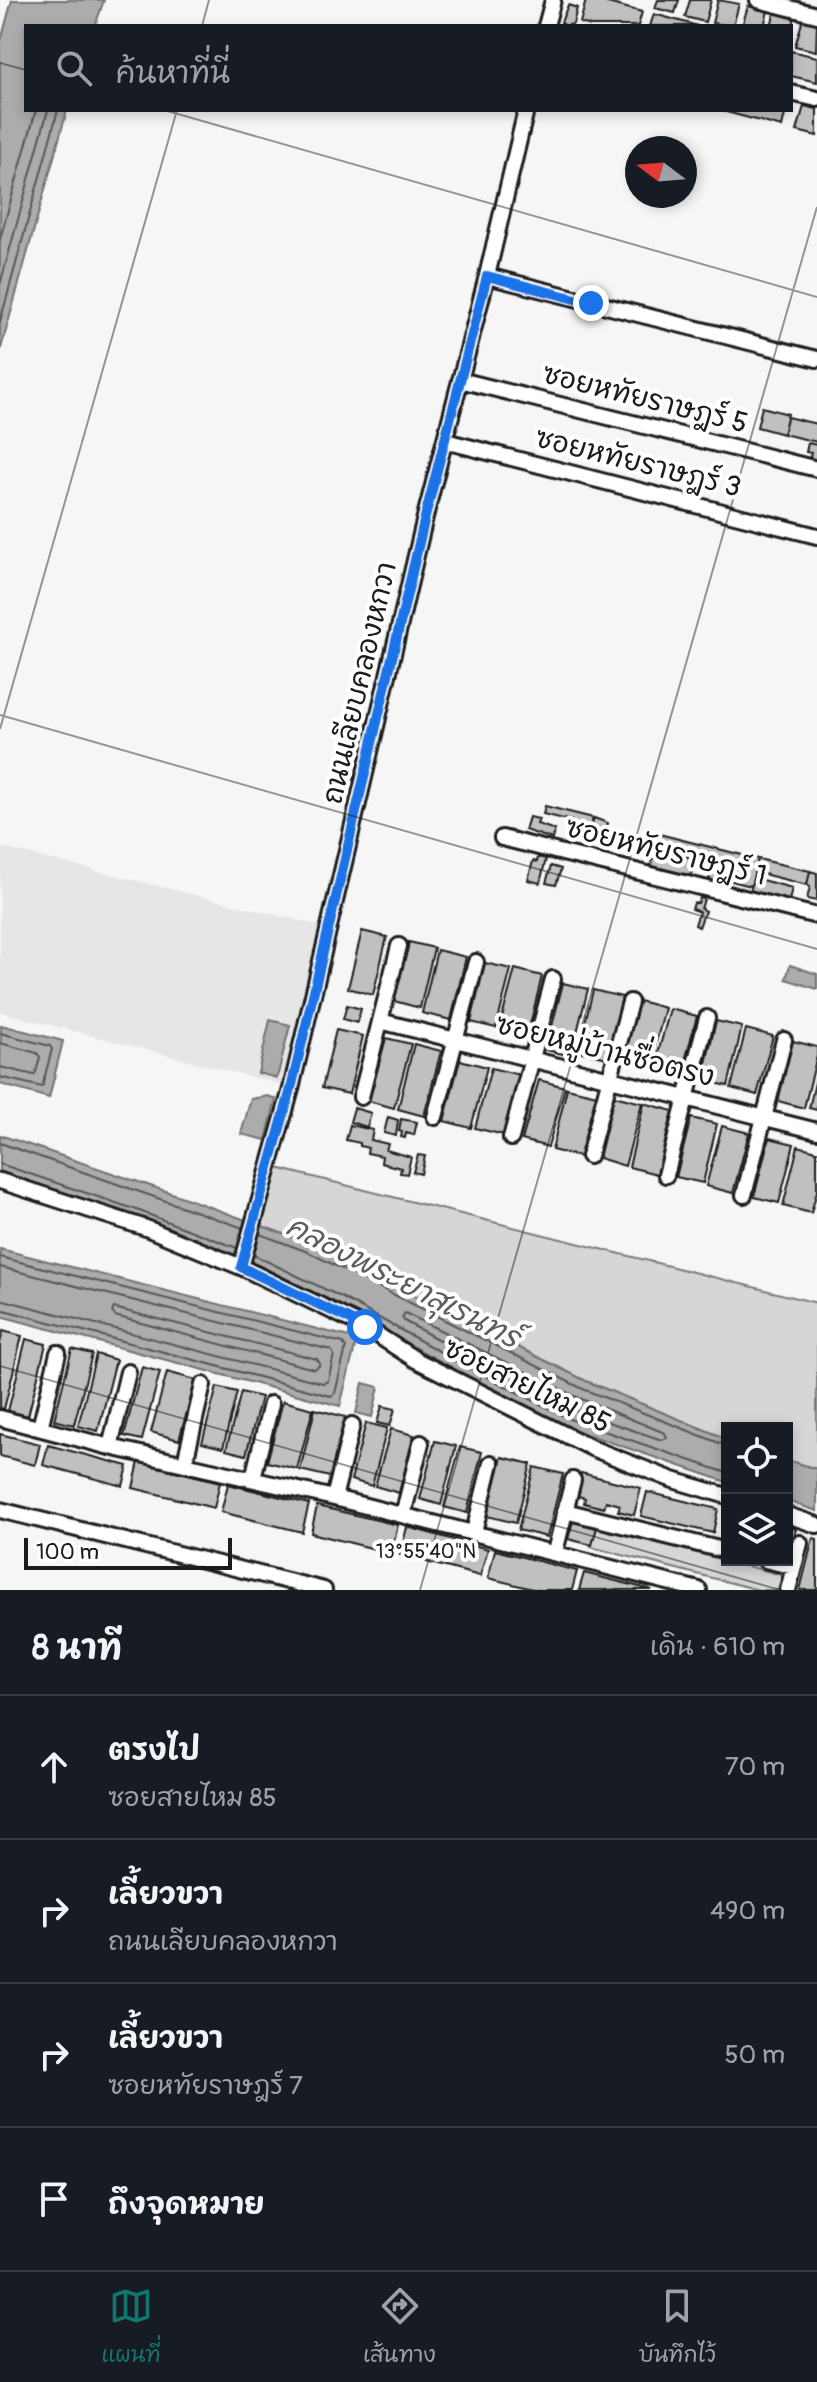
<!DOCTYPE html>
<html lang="th">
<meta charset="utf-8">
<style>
:root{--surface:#171b24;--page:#20242c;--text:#f1f3f6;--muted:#9ea1a6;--line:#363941;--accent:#0f766e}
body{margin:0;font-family:Pangolin,"Playpen Sans Thai",sans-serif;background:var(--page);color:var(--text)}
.controls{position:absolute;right:24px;bottom:24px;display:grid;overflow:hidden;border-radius:0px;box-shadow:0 4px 12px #0003}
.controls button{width:72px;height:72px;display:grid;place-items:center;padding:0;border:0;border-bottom:2px solid var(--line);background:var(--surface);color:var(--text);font:40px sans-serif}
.compass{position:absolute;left:625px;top:136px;width:72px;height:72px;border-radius:50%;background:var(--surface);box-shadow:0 4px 12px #0003;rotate:286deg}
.scale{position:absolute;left:24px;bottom:20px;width:208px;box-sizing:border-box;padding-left:8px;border:4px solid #1c1c1c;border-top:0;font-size:22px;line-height:28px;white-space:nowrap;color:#1c1c1c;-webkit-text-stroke:6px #fff;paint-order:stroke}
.stop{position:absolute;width:24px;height:24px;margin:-18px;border:6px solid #1a73e8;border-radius:50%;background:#fff}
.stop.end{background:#1a73e8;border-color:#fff;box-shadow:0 2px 8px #0008}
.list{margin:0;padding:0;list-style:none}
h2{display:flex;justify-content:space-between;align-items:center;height:104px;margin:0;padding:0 32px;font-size:34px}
h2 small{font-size:26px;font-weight:400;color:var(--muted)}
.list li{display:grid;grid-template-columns:52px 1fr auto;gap:24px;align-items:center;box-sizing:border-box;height:144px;padding:0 32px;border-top:2px solid var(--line)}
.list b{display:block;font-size:30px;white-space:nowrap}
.list p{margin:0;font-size:26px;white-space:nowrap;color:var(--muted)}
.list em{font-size:26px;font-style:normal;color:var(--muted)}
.icon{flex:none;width:44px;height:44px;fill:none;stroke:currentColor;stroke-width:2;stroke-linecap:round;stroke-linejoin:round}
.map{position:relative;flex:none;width:817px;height:1590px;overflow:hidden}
.search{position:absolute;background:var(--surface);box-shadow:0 4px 12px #0003;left:24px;right:24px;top:24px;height:88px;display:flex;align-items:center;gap:20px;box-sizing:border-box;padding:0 28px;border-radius:0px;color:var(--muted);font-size:30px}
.sheet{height:680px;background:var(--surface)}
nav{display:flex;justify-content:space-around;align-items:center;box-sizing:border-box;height:112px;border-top:2px solid var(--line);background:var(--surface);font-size:22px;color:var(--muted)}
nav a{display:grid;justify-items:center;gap:4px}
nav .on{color:var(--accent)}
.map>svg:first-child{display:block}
.built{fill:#e6e6e6}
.green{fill:#d6d6d6;stroke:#797979;stroke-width:2}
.water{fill:#acacac;stroke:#727272;stroke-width:2}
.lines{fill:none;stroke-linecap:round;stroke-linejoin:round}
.shore{stroke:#565656;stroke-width:2}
.building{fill:#c0c0c0;stroke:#1c1c1c;stroke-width:2}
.street-casing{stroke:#1c1c1c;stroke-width:20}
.street{stroke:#fff;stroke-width:14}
.route{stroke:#1a73e8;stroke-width:10}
.ticks{fill:none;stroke:#1c1c1c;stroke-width:2;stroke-opacity:0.45}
.labels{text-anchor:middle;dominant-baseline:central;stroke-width:8;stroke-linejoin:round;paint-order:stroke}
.street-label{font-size:28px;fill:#1c1c1c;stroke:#fff}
.water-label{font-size:30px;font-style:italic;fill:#5d5d5d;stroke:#fff}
.ticks-label{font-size:20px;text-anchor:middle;fill:#1c1c1c;stroke:#fff;stroke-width:8;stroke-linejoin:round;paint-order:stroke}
</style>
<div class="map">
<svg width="817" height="1590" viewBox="0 0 817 1590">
<rect width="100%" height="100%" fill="#f6f6f6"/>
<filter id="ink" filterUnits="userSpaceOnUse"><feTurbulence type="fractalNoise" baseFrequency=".0125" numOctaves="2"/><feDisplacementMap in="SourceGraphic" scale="16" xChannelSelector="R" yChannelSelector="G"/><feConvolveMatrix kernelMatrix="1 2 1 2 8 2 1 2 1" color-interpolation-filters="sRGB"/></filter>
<g filter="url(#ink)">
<path class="built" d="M 0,847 L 321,926 L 283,1085 L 0,1012 Z"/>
<path class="green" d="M 277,1168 L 817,1303 L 817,1469 L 787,1460 L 787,1428 L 727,1428 L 727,1439 L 586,1381 L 311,1244 L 262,1226 Z
M 597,1527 L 782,1575 L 778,1590 L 759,1590 L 591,1547 Z"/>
<path class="water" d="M 12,0 L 104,0 L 95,26 L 26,26 L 26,110 L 67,110 L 0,352 L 0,44 Z
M 790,965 L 817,974 L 817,989 L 786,979 Z
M 270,1020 L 290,1025 L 277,1078 L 258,1073 Z
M 1,1025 L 63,1041 L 49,1098 L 0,1084 Z
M 268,1096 L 276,1099 L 266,1140 L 241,1134 L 251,1099 Z
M 0,1135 L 180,1196 L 311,1244 L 586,1381 L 727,1439 L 727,1482 L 569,1428 L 469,1377 L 337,1305 L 263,1267 L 131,1217 L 0,1171 Z
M 0,1249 L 357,1339 L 340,1406 L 0,1316 Z
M 363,1383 L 379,1387 L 372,1417 L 356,1413 Z
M 787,1460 L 817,1469 L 817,1511 L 787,1501 Z"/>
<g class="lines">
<path class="shore" d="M 0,239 L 36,110
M 0,285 L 48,110
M 0,322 L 58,110
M 0,1033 L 50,1046 L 52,1049 L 42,1087 L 0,1077
M 0,1043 L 37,1053 L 40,1057 L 36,1072 L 34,1075 L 0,1067
M 0,1143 L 243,1228
M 0,1164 L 134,1209 L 237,1248
M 260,1234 L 308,1252 L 583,1389 L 727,1446
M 254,1255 L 341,1297 L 473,1370 L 572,1420 L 727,1473
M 0,1257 L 343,1343 L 346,1348 L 335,1393 L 331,1396 L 0,1309
M 0,1267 L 331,1350 L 334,1355 L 328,1381 L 323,1383 L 0,1299
M 114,1308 L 317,1359 L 319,1362 L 319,1366 L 314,1369 L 115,1316 L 112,1312 Z
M 405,1313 L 579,1398 L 665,1433 L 667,1438 L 662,1440 L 576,1411 L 478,1361 L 404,1321 L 402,1317 Z"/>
</g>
<path class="building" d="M 586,0 L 596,0 L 642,12 L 638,26 L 591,26 L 580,23 Z
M 658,0 L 679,0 L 675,13 L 655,8 Z
M 690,0 L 711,0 L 705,22 L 685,17 Z
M 718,0 L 739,4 L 733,26 L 712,23 Z
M 568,5 L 577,8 L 573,24 L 565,26 L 561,22 Z
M 748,6 L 768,11 L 764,26 L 742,26 Z
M 775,11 L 795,17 L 791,32 L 791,26 L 771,26 Z
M 654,14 L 698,26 L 650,26 Z
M 803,19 L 817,23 L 816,51 L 795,46 Z
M 791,51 L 817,57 L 817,82 L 791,76 Z
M 804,106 L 817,109 L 817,136 L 797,131 Z
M 719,110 L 786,110 L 782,127 Z
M 762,407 L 788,414 L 783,434 L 757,427 Z
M 787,417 L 817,424 L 817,442 L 783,434 Z
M 808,443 L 817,445 L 817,462 L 809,460 L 811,453 L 806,452 Z
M 545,806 L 593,818 L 590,827 L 584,825 L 584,828 L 571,825 L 572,821 L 543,814 Z
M 529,817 L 539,819 L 537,824 L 555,830 L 552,839 L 525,830 Z
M 594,818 L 608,823 L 601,847 L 586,843 Z
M 659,834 L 758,859 L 751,886 L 720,878 L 719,882 L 709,879 L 710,875 L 703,873 L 707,856 L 687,850 L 685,856 L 695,859 L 691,876 L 651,866 Z
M 538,857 L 546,859 L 540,883 L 528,880 L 533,861 L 537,862 Z
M 758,859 L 810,871 L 807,885 L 755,872 Z
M 551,866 L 561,869 L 556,885 L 546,883 Z
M 810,871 L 817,873 L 817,901 L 807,899 L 810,887 L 807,885 Z
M 754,878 L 792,888 L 789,901 L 750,891 Z
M 700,898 L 704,899 L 701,909 L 705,911 L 699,927 L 695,925 L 699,912 L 692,909 L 694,903 L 698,903 Z
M 362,931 L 387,937 L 373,995 L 348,988 Z
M 409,942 L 434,948 L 420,1008 L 394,1001 Z
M 437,950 L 466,957 L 451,1020 L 422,1013 Z
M 485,963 L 511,969 L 496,1028 L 471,1022 Z
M 515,969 L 542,976 L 527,1037 L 499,1029 Z
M 563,983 L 588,989 L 571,1056 L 546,1050 Z
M 593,990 L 622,997 L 607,1058 L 578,1051 Z
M 639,1001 L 665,1008 L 650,1066 L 624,1059 Z
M 347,1005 L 361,1009 L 357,1023 L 343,1019 Z
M 670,1009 L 697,1016 L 681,1076 L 654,1068 Z
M 716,1021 L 742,1027 L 728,1086 L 702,1080 Z
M 746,1029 L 773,1036 L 757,1095 L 731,1088 Z
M 336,1030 L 363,1036 L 349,1094 L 322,1088 Z
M 386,1038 L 411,1044 L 394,1108 L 369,1101 Z
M 793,1041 L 817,1047 L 817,1056 L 804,1108 L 778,1101 Z
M 414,1044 L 441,1051 L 424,1116 L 398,1109 Z
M 460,1060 L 487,1067 L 471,1128 L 444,1121 Z
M 491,1068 L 520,1075 L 504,1135 L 475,1128 Z
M 817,1074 L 817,1110 L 809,1108 Z
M 539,1080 L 565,1087 L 548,1147 L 522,1140 Z
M 567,1088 L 597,1095 L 581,1157 L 552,1150 Z
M 614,1096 L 642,1103 L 625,1166 L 599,1158 Z
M 644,1103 L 673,1111 L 657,1174 L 629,1167 Z
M 354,1108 L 371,1113 L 367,1127 L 350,1122 Z
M 388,1117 L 398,1120 L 396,1136 L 384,1133 Z
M 691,1118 L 717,1124 L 703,1183 L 676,1177 Z
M 401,1119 L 417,1122 L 414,1135 L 406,1133 L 405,1138 L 401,1137 L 402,1132 L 399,1131 Z
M 350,1125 L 373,1130 L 371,1140 L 388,1144 L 386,1150 L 411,1157 L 407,1174 L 400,1173 L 401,1168 L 381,1163 L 382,1156 L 367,1153 L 368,1148 L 360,1146 L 360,1143 L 346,1140 Z
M 722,1126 L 749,1133 L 733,1193 L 706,1186 Z
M 769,1138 L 794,1144 L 779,1203 L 754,1197 Z
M 798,1146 L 817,1151 L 817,1191 L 811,1213 L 783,1206 Z
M 418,1155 L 425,1156 L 421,1174 L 413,1172 Z
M 3,1331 L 22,1336 L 4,1409 L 0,1408 L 0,1343 Z
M 26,1339 L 46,1344 L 28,1416 L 8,1411 Z
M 72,1349 L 92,1354 L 74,1425 L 54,1420 Z
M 96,1354 L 116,1360 L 98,1431 L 78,1426 Z
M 142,1367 L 160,1372 L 142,1440 L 124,1436 Z
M 167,1372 L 196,1380 L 179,1440 L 151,1432 Z
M 217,1387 L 237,1392 L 223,1448 L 202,1443 Z
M 241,1392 L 261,1397 L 246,1455 L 226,1450 Z
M 283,1401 L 313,1409 L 297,1469 L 267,1462 Z
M 382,1406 L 395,1409 L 390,1426 L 377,1423 Z
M 315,1409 L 345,1417 L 330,1477 L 300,1470 Z
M 366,1423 L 387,1428 L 372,1486 L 351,1480 Z
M 391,1429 L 414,1435 L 399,1493 L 375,1486 Z
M 0,1434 L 40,1444 L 35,1465 L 0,1456 Z
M 435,1441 L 456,1446 L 441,1505 L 420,1499 Z
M 48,1445 L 128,1466 L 123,1486 L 43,1465 Z
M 460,1447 L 482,1452 L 467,1513 L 444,1507 Z
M 502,1457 L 531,1464 L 516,1523 L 487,1516 Z
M 139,1462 L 220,1482 L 214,1508 L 133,1488 Z
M 534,1467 L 563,1474 L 547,1537 L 518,1530 Z
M 581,1473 L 641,1488 L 634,1515 L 618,1511 L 620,1505 L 606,1501 L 604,1508 L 584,1503 L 585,1498 L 575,1495 Z
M 228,1484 L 309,1504 L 302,1532 L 221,1512 Z
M 647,1492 L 718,1509 L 713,1533 L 641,1516 Z
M 317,1506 L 398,1525 L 391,1553 L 311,1533 Z
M 573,1521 L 597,1527 L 592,1545 L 568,1539 Z
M 787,1526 L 796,1529 L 790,1550 L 787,1549 Z
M 407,1527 L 488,1549 L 480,1576 L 400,1555 Z
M 813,1538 L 817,1539 L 817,1590 L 800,1590 Z
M 495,1550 L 577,1571 L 572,1590 L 537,1590 L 488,1578 Z
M 584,1573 L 652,1590 L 579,1590 Z"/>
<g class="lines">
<g class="street-casing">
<path id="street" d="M 758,0 L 817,15
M 546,26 L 553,0
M 791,93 L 817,99
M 487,276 L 817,359
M 460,380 L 817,469
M 445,441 L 817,536
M 502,838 L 817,916
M 380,1021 L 817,1131
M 361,1097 L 399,946
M 435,1117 L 476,962
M 511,1138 L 553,979
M 589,1156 L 630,1002
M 666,1175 L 707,1018
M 0,1181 L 146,1228 L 241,1267 L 365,1327 L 416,1360 L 594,1449 L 673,1480 L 727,1496
M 744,1195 L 784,1040
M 241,1267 L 291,1089 L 426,513 L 487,276 L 526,110
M 0,1418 L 110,1447 L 334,1498 L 699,1590
M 40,1428 L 58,1353
M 110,1447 L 128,1372
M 185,1462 L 203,1385
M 253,1478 L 271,1404
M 334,1498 L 352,1425
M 0,1510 L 324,1590
M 565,1511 L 727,1551
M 403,1515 L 421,1443
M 787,1515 L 817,1525
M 474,1532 L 491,1463
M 555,1552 L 573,1480
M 765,1560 L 794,1567
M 788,1590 L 800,1543"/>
</g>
<use href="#street" class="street"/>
</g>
</g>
<g class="lines" filter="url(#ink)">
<path class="route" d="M 365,1327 L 241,1267 L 291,1089 L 426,513 L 487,276 L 591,303"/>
</g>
<path class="ticks" d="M 202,26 L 209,0M 0,63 L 26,70M 164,110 L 817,297M 0,715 L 817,949M 0,729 L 177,110M 0,1366 L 780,1590M 420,1590 L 817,207"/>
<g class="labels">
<g class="street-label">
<text transform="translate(645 399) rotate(14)">ซอยหทัยราษฎร์ 5</text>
<text transform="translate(638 463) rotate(14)">ซอยหทัยราษฎร์ 3</text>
<text transform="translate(360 683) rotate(-77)">ถนนเลียบคลองหกวา</text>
<text transform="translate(666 852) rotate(14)">ซอยหทัยราษฎร์ 1</text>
<text transform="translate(605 1051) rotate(14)">ซอยหมู่บ้านซื่อตรง</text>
<text transform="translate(527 1386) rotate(26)">ซอยสายไหม 85</text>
</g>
<g class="water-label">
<text transform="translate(403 1282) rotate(27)">คลองพระยาสุเรนทร์</text>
</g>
</g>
<g class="ticks-label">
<text x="426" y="1558">13°55'40"N</text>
</g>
</svg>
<div class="controls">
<button><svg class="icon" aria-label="locate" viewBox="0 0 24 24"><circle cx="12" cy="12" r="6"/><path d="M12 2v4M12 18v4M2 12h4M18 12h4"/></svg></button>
<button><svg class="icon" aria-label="layers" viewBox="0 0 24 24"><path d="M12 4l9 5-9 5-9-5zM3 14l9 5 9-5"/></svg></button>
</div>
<svg class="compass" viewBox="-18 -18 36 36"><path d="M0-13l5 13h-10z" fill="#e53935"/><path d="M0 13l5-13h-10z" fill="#9ea1a6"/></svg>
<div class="scale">100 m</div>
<div class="stop" style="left:365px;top:1327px"></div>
<div class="stop end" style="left:591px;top:303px"></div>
<div class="search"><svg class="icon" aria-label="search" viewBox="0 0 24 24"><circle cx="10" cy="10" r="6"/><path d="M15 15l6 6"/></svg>ค้นหาที่นี่</div>
</div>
<section class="sheet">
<h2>8 นาที<small>เดิน · 610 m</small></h2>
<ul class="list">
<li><svg class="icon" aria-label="ahead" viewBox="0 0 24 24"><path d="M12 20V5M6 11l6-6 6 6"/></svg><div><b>ตรงไป</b><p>ซอยสายไหม 85</p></div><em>70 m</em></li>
<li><svg class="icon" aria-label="right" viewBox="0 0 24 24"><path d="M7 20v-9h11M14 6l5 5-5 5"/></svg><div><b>เลี้ยวขวา</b><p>ถนนเลียบคลองหกวา</p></div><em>490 m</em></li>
<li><svg class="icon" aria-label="right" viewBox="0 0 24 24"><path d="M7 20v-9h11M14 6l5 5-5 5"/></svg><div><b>เลี้ยวขวา</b><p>ซอยหทัยราษฎร์ 7</p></div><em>50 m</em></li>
<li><svg class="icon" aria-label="arrive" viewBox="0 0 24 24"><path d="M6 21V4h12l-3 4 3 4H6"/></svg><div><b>ถึงจุดหมาย</b></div></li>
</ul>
</section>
<nav>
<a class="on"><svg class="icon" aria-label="map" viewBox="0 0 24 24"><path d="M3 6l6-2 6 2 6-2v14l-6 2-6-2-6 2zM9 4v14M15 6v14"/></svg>แผนที่</a>
<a><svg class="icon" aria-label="directions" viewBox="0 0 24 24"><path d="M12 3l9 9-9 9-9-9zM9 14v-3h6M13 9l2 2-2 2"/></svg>เส้นทาง</a>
<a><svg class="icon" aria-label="saved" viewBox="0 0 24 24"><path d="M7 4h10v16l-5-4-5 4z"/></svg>บันทึกไว้</a>
</nav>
